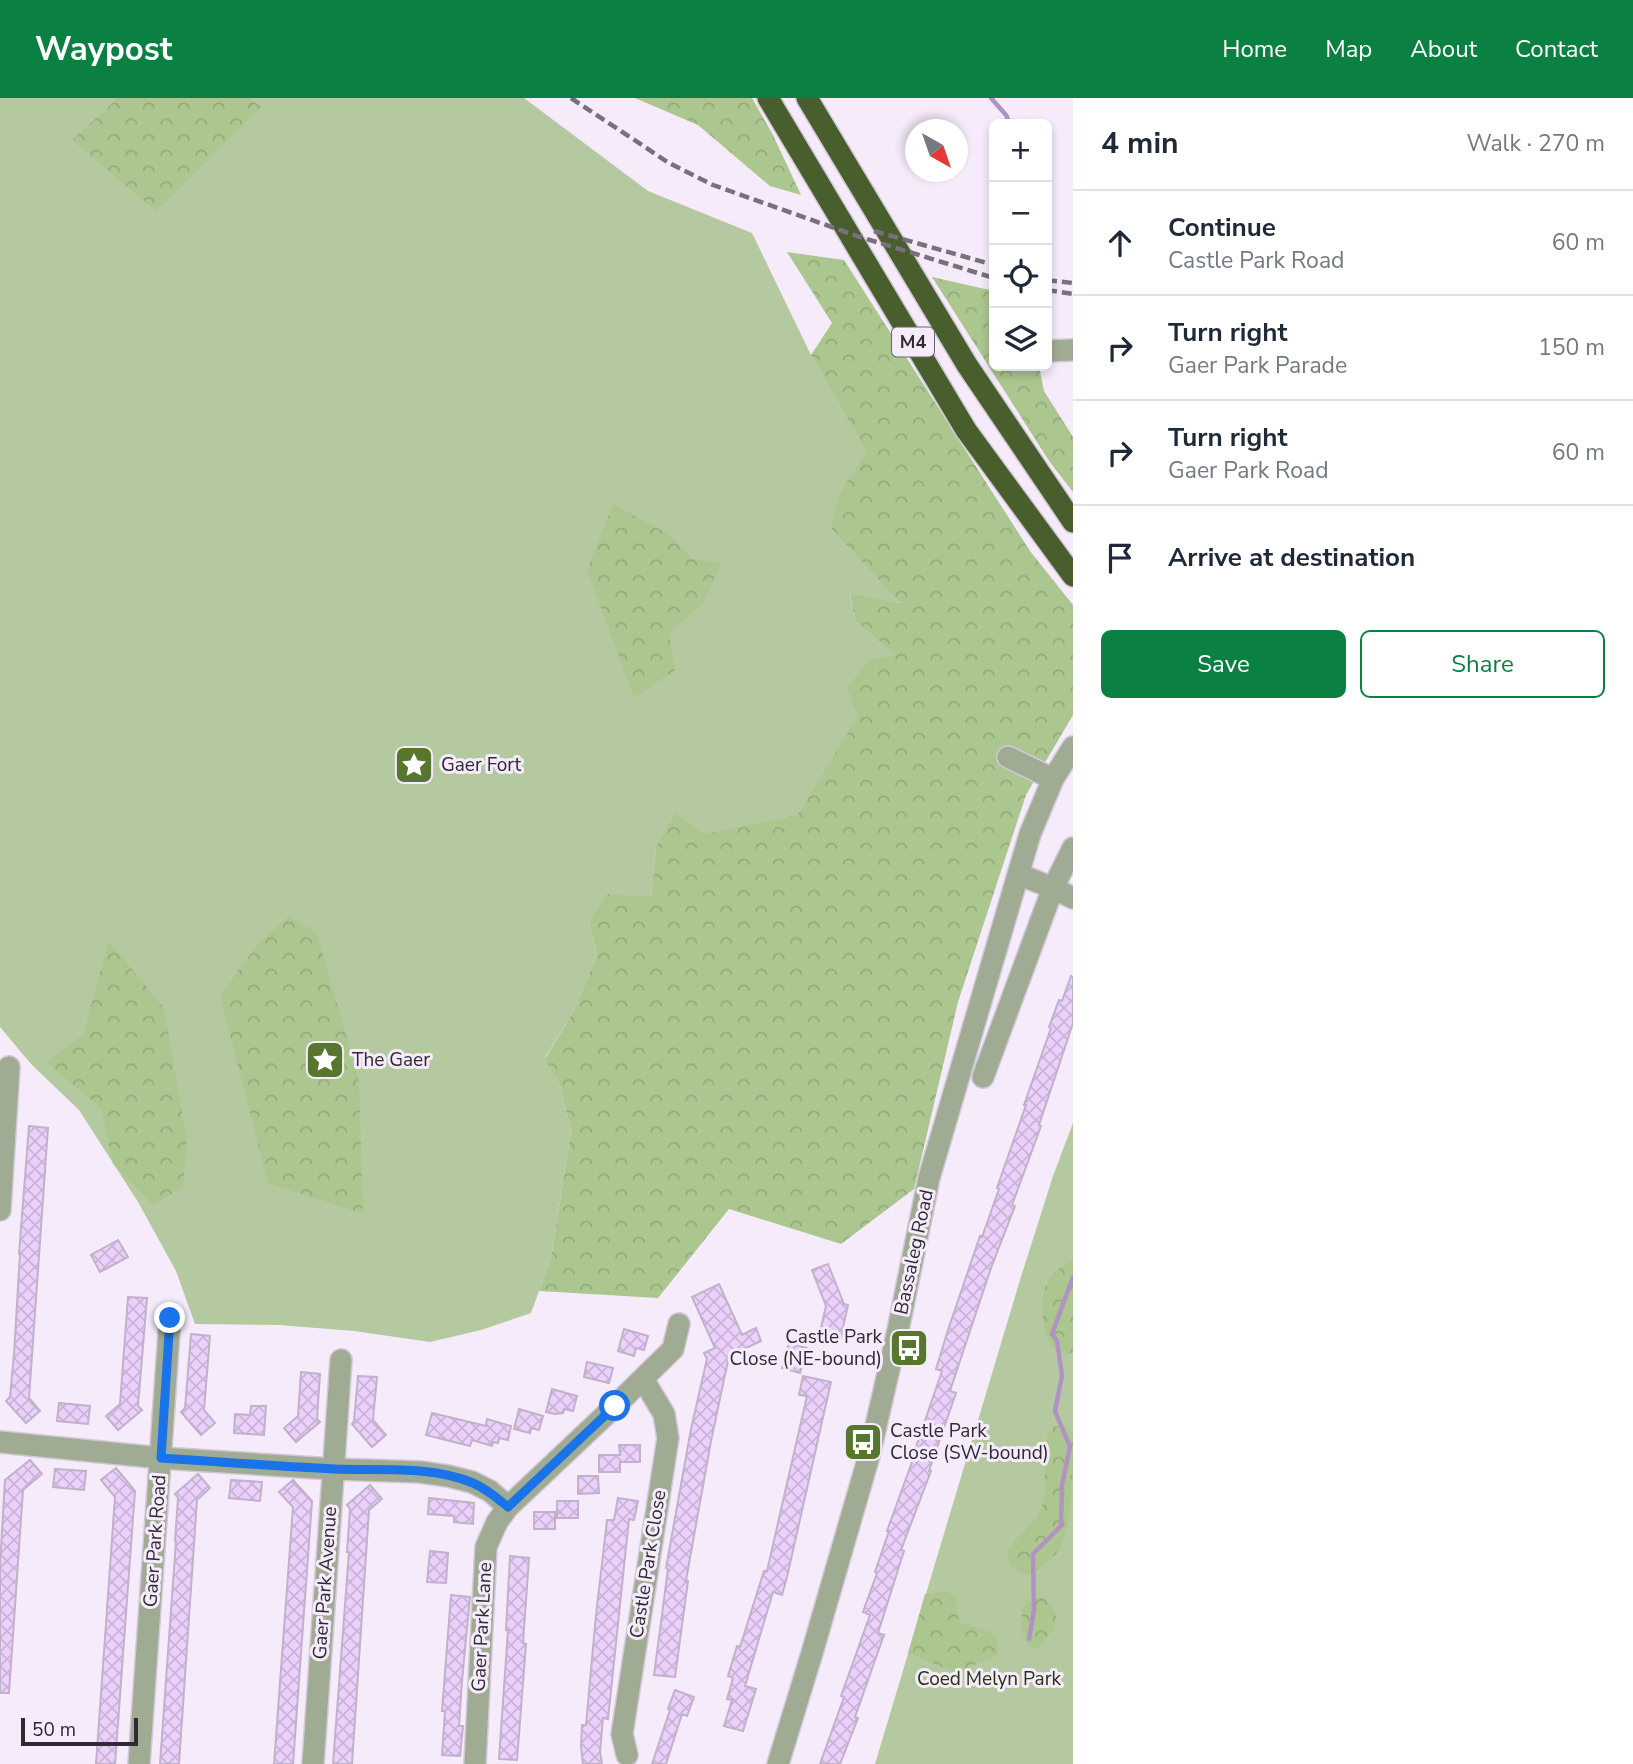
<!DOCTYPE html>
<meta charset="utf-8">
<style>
:root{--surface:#fff;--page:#f6f6f7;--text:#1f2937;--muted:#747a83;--line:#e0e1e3;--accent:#0b8043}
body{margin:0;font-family:"Nunito Sans",sans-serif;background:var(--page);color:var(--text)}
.controls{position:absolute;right:21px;top:21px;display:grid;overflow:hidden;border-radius:10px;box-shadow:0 4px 10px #0003}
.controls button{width:63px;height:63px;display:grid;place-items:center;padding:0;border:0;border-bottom:2px solid var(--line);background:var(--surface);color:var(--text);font:35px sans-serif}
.compass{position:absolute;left:905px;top:21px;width:63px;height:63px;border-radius:50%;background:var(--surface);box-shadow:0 4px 10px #0003;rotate:140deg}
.scale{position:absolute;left:21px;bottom:18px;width:117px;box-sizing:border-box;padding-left:7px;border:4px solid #302a34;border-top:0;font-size:19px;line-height:24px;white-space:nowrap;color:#302a34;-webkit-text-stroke:5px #f5ebfb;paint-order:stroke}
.stop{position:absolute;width:21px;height:21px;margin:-16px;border:5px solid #1a73e8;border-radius:50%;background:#fff}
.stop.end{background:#1a73e8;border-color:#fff;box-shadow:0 2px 7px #0008}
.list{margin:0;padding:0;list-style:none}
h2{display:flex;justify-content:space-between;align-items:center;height:91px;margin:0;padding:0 28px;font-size:30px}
h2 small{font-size:23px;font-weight:400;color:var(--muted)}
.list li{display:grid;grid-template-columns:46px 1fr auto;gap:21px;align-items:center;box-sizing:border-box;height:105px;padding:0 28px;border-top:2px solid var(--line)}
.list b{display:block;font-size:26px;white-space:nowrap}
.list p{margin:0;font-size:23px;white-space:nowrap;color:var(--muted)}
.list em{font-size:23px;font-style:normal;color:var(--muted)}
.actions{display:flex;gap:14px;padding:21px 28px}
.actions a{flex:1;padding:16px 0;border:2px solid var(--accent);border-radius:10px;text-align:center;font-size:24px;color:var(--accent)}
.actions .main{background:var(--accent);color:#fff}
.icon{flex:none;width:38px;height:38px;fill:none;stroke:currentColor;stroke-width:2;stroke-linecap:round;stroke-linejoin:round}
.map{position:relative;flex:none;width:1073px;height:1666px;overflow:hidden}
header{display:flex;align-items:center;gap:42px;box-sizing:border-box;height:98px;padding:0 35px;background:var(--accent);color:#fff}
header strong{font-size:33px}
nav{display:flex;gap:38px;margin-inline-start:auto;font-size:24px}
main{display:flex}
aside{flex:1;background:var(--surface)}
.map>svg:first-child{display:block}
.green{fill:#b5c9a1}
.forest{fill:url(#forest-crowns)}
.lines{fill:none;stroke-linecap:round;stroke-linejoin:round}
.stream{stroke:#b192c4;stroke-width:4.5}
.building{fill:url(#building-cross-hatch);stroke:#c1b1cb;stroke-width:2}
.minor-casing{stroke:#d2c8d7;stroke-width:24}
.highway-casing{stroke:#d2c8d7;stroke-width:24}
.minor{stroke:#a0ab94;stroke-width:21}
.highway{stroke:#485e2c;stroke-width:21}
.rail{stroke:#78707c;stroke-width:4.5;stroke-dasharray:10 5;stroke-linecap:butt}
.route{stroke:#1a73e8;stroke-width:9}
.labels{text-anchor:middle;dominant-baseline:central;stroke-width:6;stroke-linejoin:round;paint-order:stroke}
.shield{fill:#f5ebfb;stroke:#6b6470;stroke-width:2}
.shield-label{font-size:18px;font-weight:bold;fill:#302a34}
.poi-label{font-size:19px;fill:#302a34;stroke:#f5ebfb;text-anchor:start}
.street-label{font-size:19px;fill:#302a34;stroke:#f5ebfb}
.park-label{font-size:19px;fill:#24340c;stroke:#f5ebfb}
</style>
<header>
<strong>Waypost</strong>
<nav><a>Home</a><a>Map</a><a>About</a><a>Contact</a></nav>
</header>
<main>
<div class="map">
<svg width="1073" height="1666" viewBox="0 0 1073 1666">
<defs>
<pattern id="forest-crowns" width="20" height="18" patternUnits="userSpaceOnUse" patternTransform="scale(1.75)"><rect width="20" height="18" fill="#acc68f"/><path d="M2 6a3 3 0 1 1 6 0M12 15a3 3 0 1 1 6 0" fill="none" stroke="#94aa7c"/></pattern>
<pattern id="building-cross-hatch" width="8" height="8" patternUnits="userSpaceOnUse" patternTransform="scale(1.75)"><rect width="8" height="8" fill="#ead0fa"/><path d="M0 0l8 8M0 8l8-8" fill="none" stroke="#c9b3d7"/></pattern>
</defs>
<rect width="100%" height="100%" fill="#f5ebfb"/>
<path class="green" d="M 0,0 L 524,0 L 648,93 L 752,135 L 811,257 L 868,354 L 840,394 L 901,505 L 850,497 L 855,523 L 898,557 L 797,717 L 656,748 L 651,799 L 589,824 L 597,857 L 573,914 L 545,960 L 560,988 L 571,1033 L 551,1160 L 531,1215 L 481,1232 L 430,1244 L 354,1233 L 279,1227 L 195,1226 L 176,1173 L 138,1104 L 79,1012 L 31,966 L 0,929 Z
M 1073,1025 L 1073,1666 L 875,1666 L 1020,1182 L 1053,1078 Z"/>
<path class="forest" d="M 118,0 L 249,0 L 261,9 L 156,113 L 72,42 Z
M 635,0 L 752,0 L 773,37 L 801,97 L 770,88 L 698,27 Z
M 787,154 L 844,162 L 1030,453 L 1073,507 L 1073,617 L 1026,697 L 958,904 L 914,1091 L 841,1146 L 729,1111 L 658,1200 L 539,1193 L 551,1160 L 571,1033 L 560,988 L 545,961 L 573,914 L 597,857 L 589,824 L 607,796 L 651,799 L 656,748 L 676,715 L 704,736 L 797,717 L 858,618 L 847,590 L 869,562 L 897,557 L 855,523 L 850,496 L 901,505 L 831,430 L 840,394 L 867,354 L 811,257 L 832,225 Z
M 932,179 L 994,193 L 994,268 L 1039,268 L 1044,293 L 1073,339 L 1073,394 L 1049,363 Z
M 613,406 L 670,437 L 692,461 L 721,465 L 704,504 L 669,536 L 675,572 L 634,600 L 587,472 Z
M 289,818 L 317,835 L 359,983 L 363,1116 L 268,1085 L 220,898 L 257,847 Z
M 109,843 L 164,910 L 187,1042 L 183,1089 L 153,1107 L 113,1066 L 101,1010 L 46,964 L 83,937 Z
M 1070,1163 L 1073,1164 L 1073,1255 L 1066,1257 C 1061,1254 1055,1252 1052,1248 C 1041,1235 1040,1202 1046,1187 C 1051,1176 1060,1169 1070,1163 Z
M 1065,1327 L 1073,1336 C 1073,1371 1073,1423 1059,1452 C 1052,1462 1039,1470 1029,1477 C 1015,1474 1009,1469 1007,1454 C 1017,1436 1037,1426 1043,1405 C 1050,1384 1039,1359 1047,1338 C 1049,1335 1052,1332 1054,1329 Z
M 943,1493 L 955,1497 L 959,1524 L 989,1533 L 998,1541 L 997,1557 L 978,1565 L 967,1571 L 952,1573 L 908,1555 L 925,1496 Z
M 1044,1499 C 1065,1518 1055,1530 1040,1549 L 1034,1550 L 1028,1548 C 1020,1534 1020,1523 1023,1508 L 1036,1500 Z"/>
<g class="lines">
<path class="stream" d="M 991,0 L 1006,17 L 1010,26
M 1029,1541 L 1034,1512 L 1033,1456 L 1061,1428 L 1062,1387 L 1070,1349 L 1055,1313 L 1062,1278 L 1057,1243 L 1052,1236 L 1073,1179"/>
</g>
<path class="building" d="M 1071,878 L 1073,879 L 1073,925 L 1039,1027 L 1041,1028 L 1012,1107 L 1015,1108 L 991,1170 L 950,1293 L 956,1295 L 929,1373 L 931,1373 L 901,1452 L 904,1453 L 878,1535 L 884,1537 L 855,1619 L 858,1620 L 840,1666 L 820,1666 L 844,1599 L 841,1598 L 870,1517 L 863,1514 L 877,1475 L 875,1474 L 889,1433 L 887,1433 L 916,1353 L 915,1352 L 942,1273 L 936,1271 L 948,1232 L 980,1138 L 982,1139 L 999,1091 L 997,1090 L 1026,1007 L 1024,1007 L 1051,930 L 1049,929 L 1059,902 L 1062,903 Z
M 29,1028 L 48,1030 L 29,1300 L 40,1313 L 26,1325 L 6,1303 L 10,1299 L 14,1256 L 20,1156 L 19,1156 Z
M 118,1142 L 128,1159 L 100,1174 L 91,1157 Z
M 828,1166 L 844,1206 L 848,1207 L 840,1243 L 819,1238 L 826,1208 L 812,1172 Z
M 719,1186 L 742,1237 L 756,1230 L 761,1243 L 729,1258 L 711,1343 L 690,1460 L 686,1482 L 688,1483 L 675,1579 L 654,1577 L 668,1471 L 666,1470 L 691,1331 L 707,1261 L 704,1255 L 715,1250 L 692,1199 Z
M 128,1199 L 147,1200 L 138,1308 L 142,1312 L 118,1332 L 106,1318 L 120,1306 Z
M 624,1231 L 648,1238 L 644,1252 L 636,1250 L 634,1258 L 618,1253 Z
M 191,1236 L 210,1238 L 204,1312 L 215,1325 L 201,1337 L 181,1314 L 185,1310 Z
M 789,1245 L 807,1250 L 800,1275 L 782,1270 Z
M 587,1264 L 613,1270 L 609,1285 L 584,1279 Z
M 301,1274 L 320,1276 L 317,1321 L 320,1324 L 296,1344 L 284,1330 L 298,1318 Z
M 358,1278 L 377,1279 L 373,1322 L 386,1337 L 372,1349 L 352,1326 L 354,1323 Z
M 803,1278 L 831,1284 L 787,1479 L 782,1497 L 773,1494 L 745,1588 L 756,1591 L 743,1633 L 724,1628 L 732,1602 L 727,1601 L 733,1580 L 728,1578 L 737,1548 L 740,1549 L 764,1473 L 767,1473 L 807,1298 L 799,1297 Z
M 552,1291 L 577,1298 L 573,1313 L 564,1311 L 563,1315 L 555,1316 L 546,1314 Z
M 59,1305 L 90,1308 L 88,1326 L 57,1323 Z
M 251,1308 L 266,1308 L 264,1337 L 234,1335 L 235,1316 L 250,1317 Z
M 519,1311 L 543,1318 L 539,1332 L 531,1330 L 530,1335 L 514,1331 Z
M 432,1315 L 486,1328 L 487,1321 L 511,1328 L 508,1342 L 499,1340 L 498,1345 L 493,1344 L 492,1348 L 472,1342 L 470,1348 L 426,1337 Z
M 619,1347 L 640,1347 L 640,1364 L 620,1364 L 620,1374 L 599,1374 L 599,1357 L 620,1357 Z
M 30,1362 L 42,1376 L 23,1392 L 9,1595 L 0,1595 L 0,1467 L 5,1382 Z
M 116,1370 L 135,1393 L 115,1666 L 96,1666 L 115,1399 L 101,1382 Z
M 55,1371 L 86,1373 L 84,1392 L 53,1389 Z
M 198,1376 L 210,1390 L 197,1402 L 179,1666 L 160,1666 L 176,1443 L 175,1443 L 178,1400 L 175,1396 Z
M 578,1378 L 598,1378 L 599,1395 L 578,1396 Z
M 231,1382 L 262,1384 L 260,1403 L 229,1400 Z
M 293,1382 L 312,1403 L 293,1666 L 274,1666 L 293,1409 L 279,1394 Z
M 370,1387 L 382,1401 L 369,1412 L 352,1666 L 333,1666 L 349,1454 L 347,1454 L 350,1411 L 347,1407 Z
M 429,1400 L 474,1405 L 473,1426 L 454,1424 L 454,1418 L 428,1416 Z
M 618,1400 L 638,1403 L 634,1422 L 629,1421 L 608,1621 L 603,1620 L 600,1654 L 602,1666 L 583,1666 L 581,1649 L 582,1627 L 586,1627 L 596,1517 L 607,1422 L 614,1422 Z
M 557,1403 L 578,1403 L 578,1420 L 557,1420 Z
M 534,1414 L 555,1414 L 555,1431 L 534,1431 Z
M 430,1453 L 448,1455 L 446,1485 L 427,1484 Z
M 510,1458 L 529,1460 L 523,1545 L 526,1546 L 517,1662 L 499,1661 L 508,1532 L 506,1532 Z
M 451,1497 L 470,1499 L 462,1583 L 459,1628 L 463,1628 L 460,1658 L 442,1657 L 445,1613 L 442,1613 Z
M 675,1592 L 694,1599 L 687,1618 L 682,1616 L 666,1666 L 652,1666 L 670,1612 L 668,1611 Z"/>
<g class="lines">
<g class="minor-casing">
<path id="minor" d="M 1047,253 L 1073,252
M 1008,659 L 1053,681
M 1018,776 L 1053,790 L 1073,800
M 983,979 L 1053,790 L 1073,750
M 0,1112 L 9,969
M 0,1344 L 161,1360 L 333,1371 L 420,1374 L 448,1378 L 472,1384 L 490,1393 L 508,1409
M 627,1657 L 622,1636 L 668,1340 L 664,1316 L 643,1281
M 139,1666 L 170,1220
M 313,1666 L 341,1262
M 475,1666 L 486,1449 L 497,1424 L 508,1409 L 615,1308 L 673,1251 L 679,1226
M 778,1666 L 812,1555 L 869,1358 L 898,1232 L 929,1080 L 1030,736 L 1053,681 L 1073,649"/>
</g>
<g class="highway-casing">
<path id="highway" d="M 768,0 L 966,332 L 1073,478
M 807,0 L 967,267 L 1073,424"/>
</g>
<use href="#minor" class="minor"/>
<use href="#highway" class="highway"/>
<path class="rail" d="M 571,0 L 669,65 L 713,87 L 857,138 L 994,180
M 874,133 L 994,167
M 1047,182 L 1073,185
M 1047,192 L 1073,196"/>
</g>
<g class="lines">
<path class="route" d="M 170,1220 L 161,1360 C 219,1364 276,1368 334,1371 C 379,1373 431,1367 473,1385 C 487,1391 497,1400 508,1409 L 615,1308"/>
</g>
<defs>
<g id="sight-square" transform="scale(2.0125)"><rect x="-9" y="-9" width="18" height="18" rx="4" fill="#58772e" stroke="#f5ebfb"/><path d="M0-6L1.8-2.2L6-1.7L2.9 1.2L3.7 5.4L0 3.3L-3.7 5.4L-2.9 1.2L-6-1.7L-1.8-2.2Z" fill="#fff"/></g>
<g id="bus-square" transform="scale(2.0125)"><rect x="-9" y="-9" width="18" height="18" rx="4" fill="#58772e" stroke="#f5ebfb"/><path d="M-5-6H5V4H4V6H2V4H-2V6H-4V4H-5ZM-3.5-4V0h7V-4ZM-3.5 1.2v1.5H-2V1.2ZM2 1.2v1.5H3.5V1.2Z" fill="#fff"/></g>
</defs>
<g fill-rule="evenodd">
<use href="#sight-square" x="414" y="667"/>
<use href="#sight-square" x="325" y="962"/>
<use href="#bus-square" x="909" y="1250"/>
<use href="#bus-square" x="863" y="1344"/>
</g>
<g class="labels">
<rect class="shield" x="892" y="229.5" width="42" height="29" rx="5"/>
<g class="shield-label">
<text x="913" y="244">M4</text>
</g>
<g class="poi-label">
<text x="441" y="667">Gaer Fort</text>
<text x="352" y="962">The Gaer</text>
<text x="882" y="1239" text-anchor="end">Castle Park<tspan x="882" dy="22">Close (NE-bound)</tspan></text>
<text x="890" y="1333">Castle Park<tspan x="890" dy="22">Close (SW-bound)</tspan></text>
</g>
<g class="street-label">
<text transform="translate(914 1154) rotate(-78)">Bassaleg Road</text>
<text transform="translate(155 1443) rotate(-86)">Gaer Park Road</text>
<text transform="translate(648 1466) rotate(-81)">Castle Park Close</text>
<text transform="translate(325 1485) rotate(-86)">Gaer Park Avenue</text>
<text transform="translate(482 1529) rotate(-87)">Gaer Park Lane</text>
</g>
<g class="park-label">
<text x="989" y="1581">Coed Melyn Park</text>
</g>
</g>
</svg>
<div class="controls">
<button>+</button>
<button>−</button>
<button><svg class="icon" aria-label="locate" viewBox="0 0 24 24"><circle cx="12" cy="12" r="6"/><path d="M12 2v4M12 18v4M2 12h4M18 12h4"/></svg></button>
<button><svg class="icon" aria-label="layers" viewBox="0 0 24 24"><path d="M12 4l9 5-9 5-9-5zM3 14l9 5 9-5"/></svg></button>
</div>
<svg class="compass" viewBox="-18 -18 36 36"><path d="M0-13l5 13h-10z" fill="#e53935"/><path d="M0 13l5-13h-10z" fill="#747a83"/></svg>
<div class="scale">50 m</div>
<div class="stop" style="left:615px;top:1308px"></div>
<div class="stop end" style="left:170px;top:1220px"></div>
</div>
<aside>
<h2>4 min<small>Walk · 270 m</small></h2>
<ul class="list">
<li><svg class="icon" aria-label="ahead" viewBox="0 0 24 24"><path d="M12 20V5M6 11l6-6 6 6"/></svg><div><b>Continue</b><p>Castle Park Road</p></div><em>60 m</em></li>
<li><svg class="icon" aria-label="right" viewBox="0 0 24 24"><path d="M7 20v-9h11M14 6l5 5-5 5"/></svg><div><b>Turn right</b><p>Gaer Park Parade</p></div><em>150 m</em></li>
<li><svg class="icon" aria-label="right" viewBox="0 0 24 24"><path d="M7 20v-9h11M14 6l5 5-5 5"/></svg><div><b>Turn right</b><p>Gaer Park Road</p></div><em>60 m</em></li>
<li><svg class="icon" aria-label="arrive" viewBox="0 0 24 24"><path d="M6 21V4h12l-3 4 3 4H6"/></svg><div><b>Arrive at destination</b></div></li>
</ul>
<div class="actions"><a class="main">Save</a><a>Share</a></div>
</aside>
</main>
